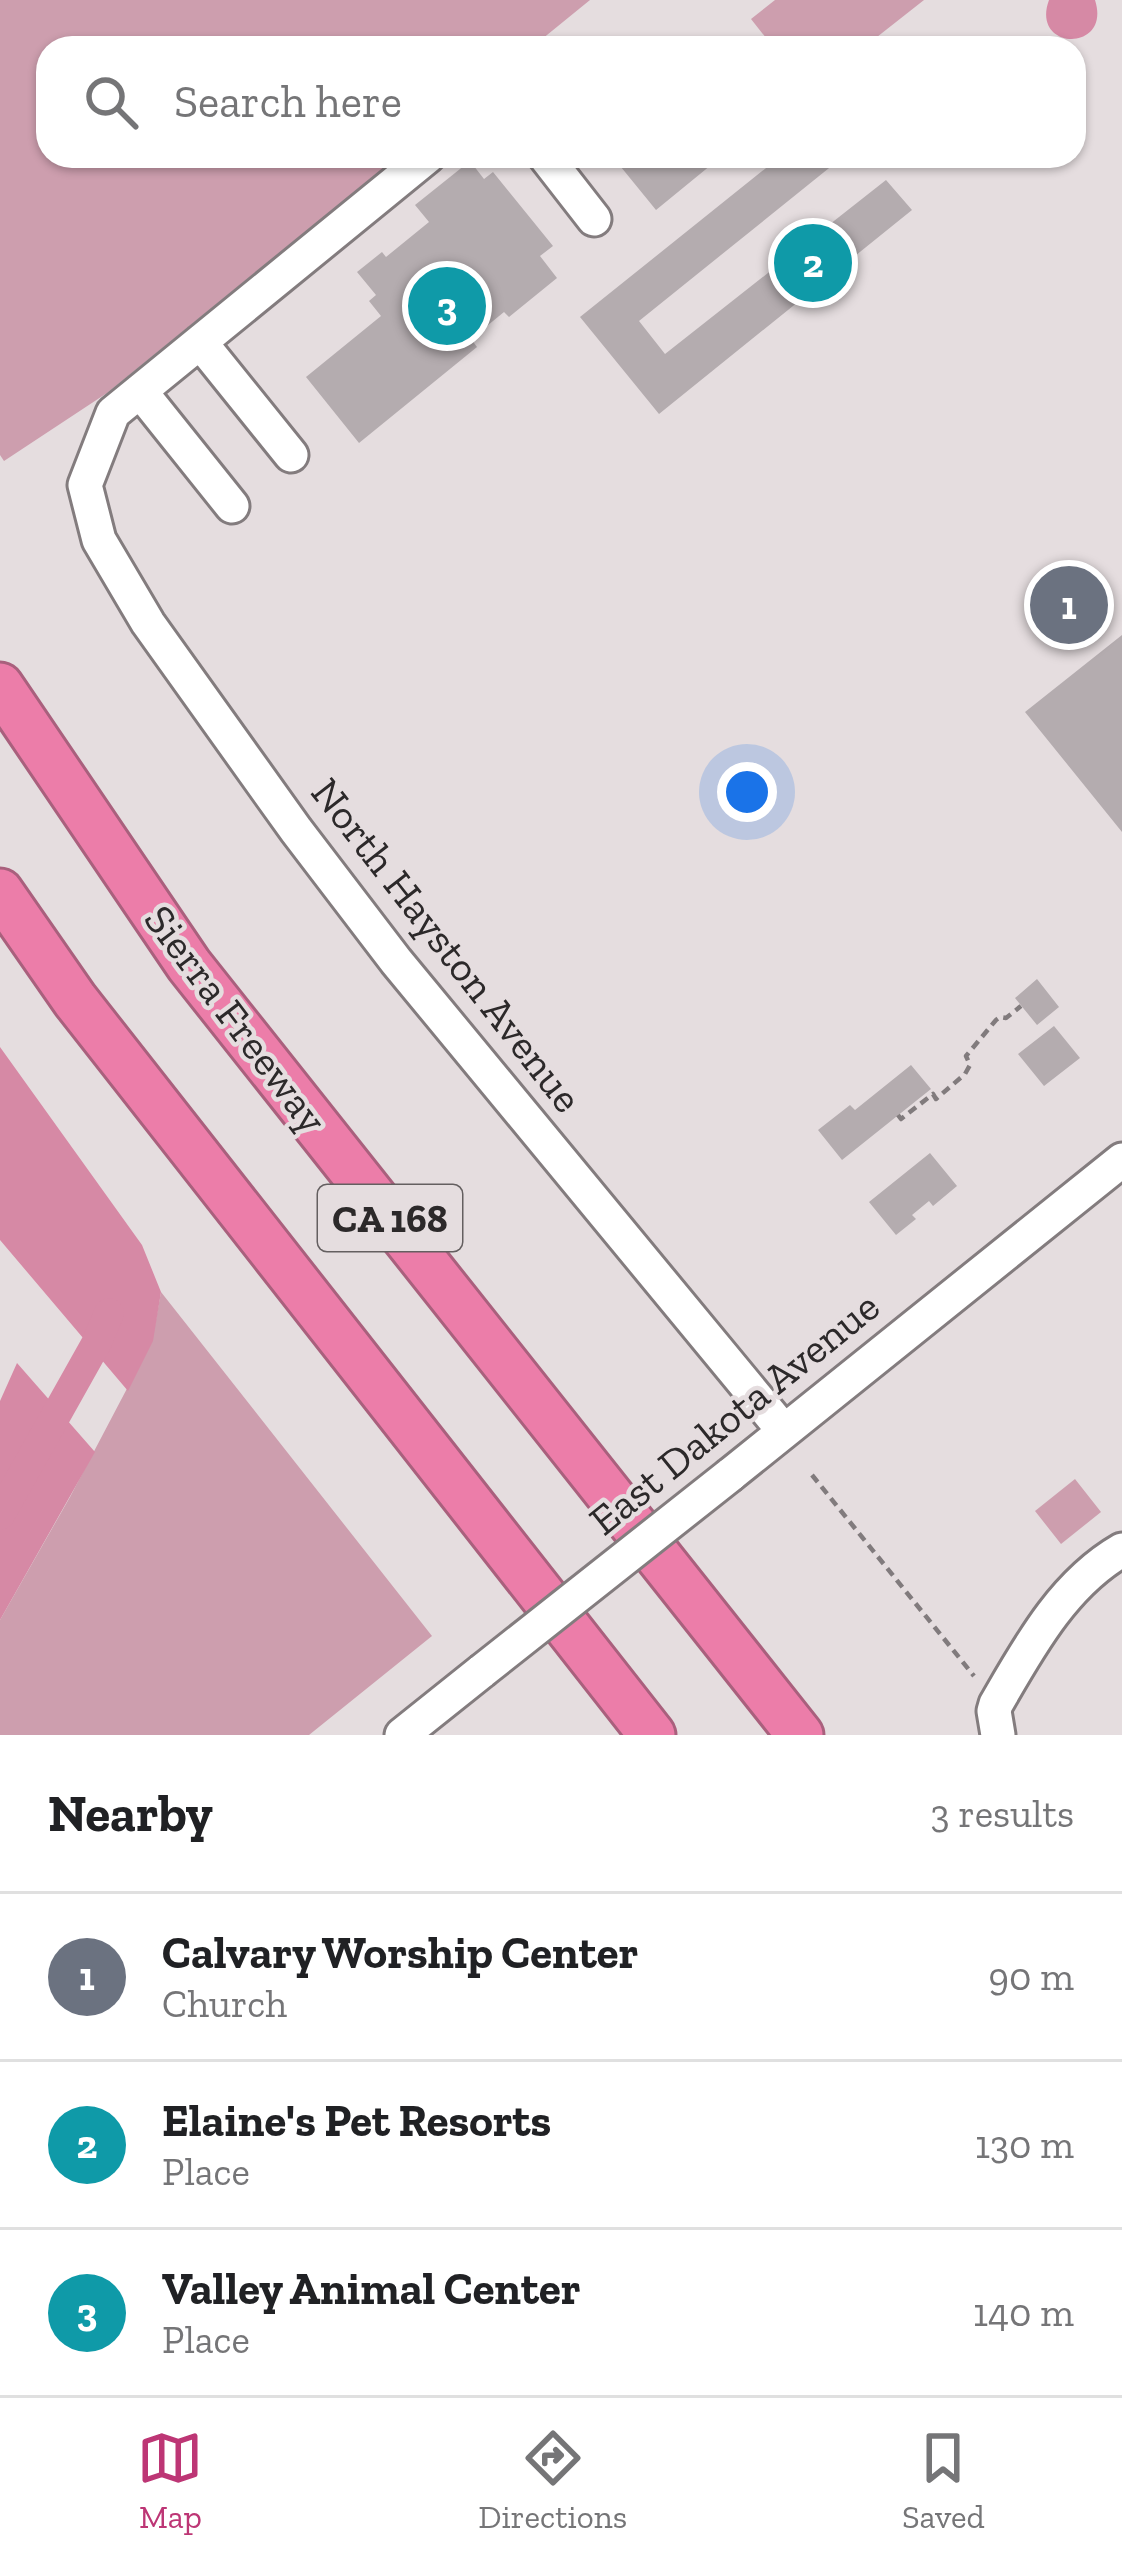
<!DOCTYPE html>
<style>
:root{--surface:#fff;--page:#f6f6f6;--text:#202124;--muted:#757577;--line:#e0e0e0;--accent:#bd3675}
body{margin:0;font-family:"Zilla Slab",serif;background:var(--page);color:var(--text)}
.you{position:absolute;left:747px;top:792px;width:42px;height:42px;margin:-30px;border:9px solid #fff;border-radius:50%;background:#1a73e8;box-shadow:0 0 0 18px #1a73e833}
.badge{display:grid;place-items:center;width:78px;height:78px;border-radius:50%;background:var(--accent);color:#fff;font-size:39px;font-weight:700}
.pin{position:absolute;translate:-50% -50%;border:6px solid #fff;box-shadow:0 3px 12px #0006}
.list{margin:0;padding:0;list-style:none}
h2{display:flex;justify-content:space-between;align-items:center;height:156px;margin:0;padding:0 48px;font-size:51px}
h2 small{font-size:39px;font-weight:400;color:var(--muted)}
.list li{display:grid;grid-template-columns:78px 1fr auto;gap:36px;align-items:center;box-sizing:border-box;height:168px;padding:0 48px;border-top:3px solid var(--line)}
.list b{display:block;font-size:45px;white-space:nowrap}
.list p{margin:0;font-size:39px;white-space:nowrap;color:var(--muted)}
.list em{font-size:39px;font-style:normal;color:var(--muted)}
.icon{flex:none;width:66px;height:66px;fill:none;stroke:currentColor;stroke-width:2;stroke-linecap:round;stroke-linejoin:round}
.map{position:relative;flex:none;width:1122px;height:1735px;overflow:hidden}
.search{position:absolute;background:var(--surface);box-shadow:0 3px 9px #0004;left:36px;right:36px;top:36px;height:132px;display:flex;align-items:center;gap:30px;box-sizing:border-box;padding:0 42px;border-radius:36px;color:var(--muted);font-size:45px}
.sheet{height:660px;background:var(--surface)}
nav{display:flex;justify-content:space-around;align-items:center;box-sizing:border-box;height:168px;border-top:3px solid var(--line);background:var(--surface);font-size:33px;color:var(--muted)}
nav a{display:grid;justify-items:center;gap:6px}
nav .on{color:var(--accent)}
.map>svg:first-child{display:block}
.green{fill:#cd9eae}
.water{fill:#d689a5}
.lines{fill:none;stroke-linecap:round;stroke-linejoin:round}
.canal{stroke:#d689a5;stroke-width:30}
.building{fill:#b4acaf}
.minor-casing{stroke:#837c7e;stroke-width:39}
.highway-casing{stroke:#a9607d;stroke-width:51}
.path{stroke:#817b7d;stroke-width:4.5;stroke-dasharray:9 6;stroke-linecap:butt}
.minor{stroke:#fff;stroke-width:33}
.highway{stroke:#ec7da9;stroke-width:45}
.minor-bridge-casing{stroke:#837c7e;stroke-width:39;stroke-linecap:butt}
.minor-bridge{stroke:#fff;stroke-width:33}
.labels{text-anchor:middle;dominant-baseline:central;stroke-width:9;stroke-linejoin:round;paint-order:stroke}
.shield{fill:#e5dddf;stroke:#645f60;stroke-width:3}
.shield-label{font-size:39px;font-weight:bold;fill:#2c292a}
.street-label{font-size:42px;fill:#2c292a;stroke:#e5dddf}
</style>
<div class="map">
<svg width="1122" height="1735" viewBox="0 0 1122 1735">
<rect width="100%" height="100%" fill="#e5dddf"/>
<path class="green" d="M 0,0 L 590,0 L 531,48 L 48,48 L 48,156 L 399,156 L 107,393 L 4,461 L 0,455 Z
M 775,0 L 924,0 L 863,48 L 774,48 L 751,19 Z
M 161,1292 L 432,1636 L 309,1735 L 0,1735 L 0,1620 L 70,1497 L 152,1341 Z
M 1075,1479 L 1101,1512 L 1061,1544 L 1035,1511 Z"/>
<path class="water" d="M 1049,0 L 1095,0 C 1112,53 1030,51 1049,0 Z
M 0,1047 L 142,1245 L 161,1292 L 153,1341 L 128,1391 L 0,1240 Z
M 17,1363 L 95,1452 L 0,1620 L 0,1401 Z"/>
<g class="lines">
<path class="canal" d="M 0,1515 L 97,1342 L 109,1313"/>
</g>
<path class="building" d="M 612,156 L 722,156 L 656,210 Z
M 781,156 L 844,156 L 639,321 L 665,354 L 886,180 L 912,210 L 659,414 L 580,317 Z
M 470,161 L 484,179 L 493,172 L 553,246 L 540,256 L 557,278 L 509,317 L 504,312 L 471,339 L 477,347 L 359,443 L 306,377 L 381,316 L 369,301 L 376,295 L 357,272 L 382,252 L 386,257 L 429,222 L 415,205 Z
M 1122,635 L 1122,832 L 1025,712 Z
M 1037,979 L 1059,1007 L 1037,1025 L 1015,998 Z
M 1054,1026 L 1080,1058 L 1044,1086 L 1018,1054 Z
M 911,1065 L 931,1089 L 842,1160 L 818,1130 L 850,1105 L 855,1110 Z
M 930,1153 L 957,1186 L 933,1206 L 929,1201 L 912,1215 L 916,1219 L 896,1235 L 869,1202 Z"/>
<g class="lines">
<g class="minor-casing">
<path id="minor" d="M 428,156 L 113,413 L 85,485 L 99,540 L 148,623 L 296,830 L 396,961 L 784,1431
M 545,156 L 594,219
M 200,342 L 291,455
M 140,391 L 232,506
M 730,1475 L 1122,1160
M 402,1735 L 482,1671
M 998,1735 L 994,1711 L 996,1704 C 1029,1647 1063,1584 1122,1550"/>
</g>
<g class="highway-casing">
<path id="highway" d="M 0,686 L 189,965 L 800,1735
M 0,892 L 75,1000 L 652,1735"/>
</g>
<path class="path" d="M 898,1115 L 901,1119 L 933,1094 L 936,1099 L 965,1074 L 970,1065 L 966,1056 L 996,1020 L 1000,1017 L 1006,1018 L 1021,1006
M 812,1475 L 974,1676"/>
<use href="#minor" class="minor"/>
<use href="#highway" class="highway"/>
<g class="minor-bridge-casing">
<path id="minor-bridge" d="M 482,1671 L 730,1475"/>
</g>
<use href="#minor-bridge" class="minor-bridge"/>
</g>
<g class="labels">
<rect class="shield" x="318" y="1185" width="144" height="66" rx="9"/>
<g class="shield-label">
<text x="390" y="1218">CA 168</text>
</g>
<g class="street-label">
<text transform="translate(447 945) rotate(52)">North Hayston Avenue</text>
<text transform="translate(236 1019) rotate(53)">Sierra Freeway</text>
<text transform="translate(734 1413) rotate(-39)">East Dakota Avenue</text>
</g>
</g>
</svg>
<div class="you"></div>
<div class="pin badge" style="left:1069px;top:605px;background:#6b7280">1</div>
<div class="pin badge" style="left:813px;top:263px;background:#0f9aa8">2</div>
<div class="pin badge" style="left:447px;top:306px;background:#0f9aa8">3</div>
<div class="search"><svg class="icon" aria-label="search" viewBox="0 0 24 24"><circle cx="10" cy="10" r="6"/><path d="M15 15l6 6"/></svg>Search here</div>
</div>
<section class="sheet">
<h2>Nearby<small>3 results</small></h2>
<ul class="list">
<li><span class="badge" style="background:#6b7280">1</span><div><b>Calvary Worship Center</b><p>Church</p></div><em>90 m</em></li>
<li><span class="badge" style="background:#0f9aa8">2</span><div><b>Elaine's Pet Resorts</b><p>Place</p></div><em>130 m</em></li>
<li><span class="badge" style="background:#0f9aa8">3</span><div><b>Valley Animal Center</b><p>Place</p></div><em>140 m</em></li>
</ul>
</section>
<nav>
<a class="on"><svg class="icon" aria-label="map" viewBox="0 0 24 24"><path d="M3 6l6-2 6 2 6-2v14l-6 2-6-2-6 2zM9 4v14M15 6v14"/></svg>Map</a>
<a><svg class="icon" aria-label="directions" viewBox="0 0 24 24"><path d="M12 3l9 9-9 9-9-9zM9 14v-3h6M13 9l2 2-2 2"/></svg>Directions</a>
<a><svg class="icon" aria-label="saved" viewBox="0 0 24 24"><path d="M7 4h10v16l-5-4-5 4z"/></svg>Saved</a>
</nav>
